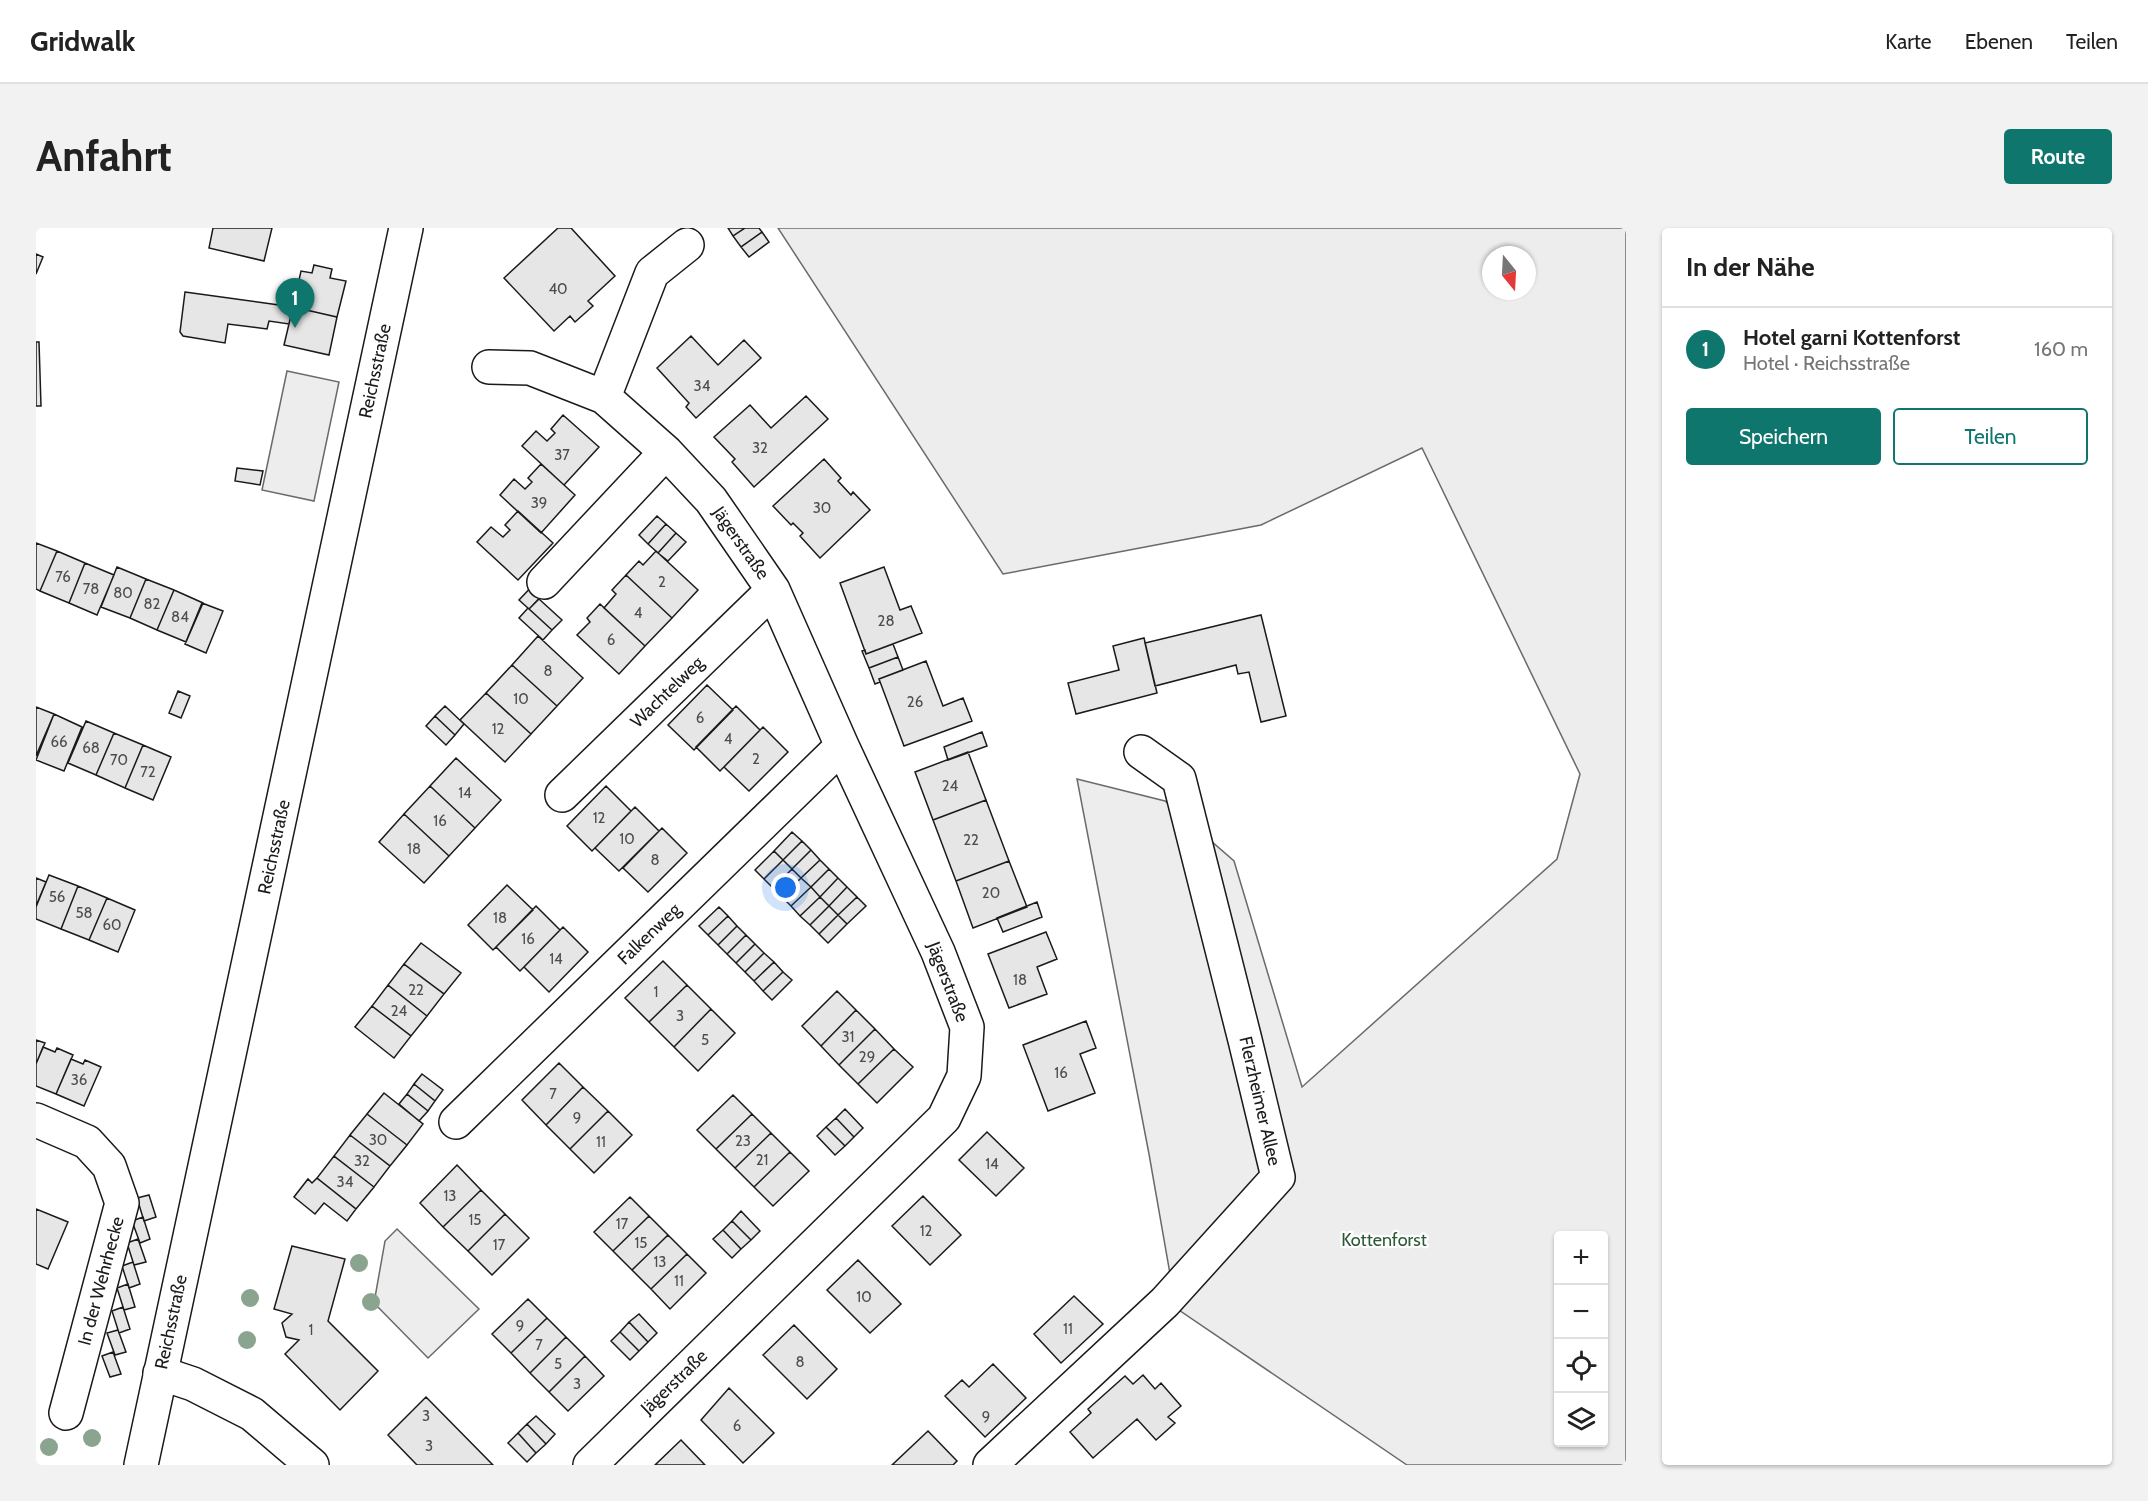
<!DOCTYPE html>
<html lang="de">
<meta charset="utf-8">
<style>
:root{--surface:#fff;--page:#f2f2f2;--text:#222;--muted:#767676;--line:#e0e0e0;--accent:#0f766e}
body{margin:0;font-family:Cabin,sans-serif;background:var(--page);color:var(--text)}
.controls{position:absolute;right:18px;bottom:18px;display:grid;overflow:hidden;border-radius:6px;box-shadow:0 2px 4px #0004}
.controls button{width:54px;height:54px;display:grid;place-items:center;padding:0;border:0;border-bottom:2px solid var(--line);background:var(--surface);color:var(--text);font:30px sans-serif}
.compass{position:absolute;left:1446px;top:18px;width:54px;height:54px;border-radius:50%;background:var(--surface);box-shadow:0 2px 4px #0004;rotate:162deg}
.you{position:absolute;left:750px;top:660px;width:21px;height:21px;margin:-15px;border:4px solid #fff;border-radius:50%;background:#1a73e8;box-shadow:0 0 0 9px #1a73e833}
.badge{display:grid;place-items:center;width:39px;height:39px;border-radius:50%;background:var(--accent);color:#fff;font-size:20px;font-weight:700}
.pin{position:absolute;translate:-50% -50px;filter:drop-shadow(0 2px 3px #0008)}
.pin::after{content:'';position:absolute;top:32px;width:21px;height:18px;background:inherit;clip-path:polygon(0 0,100% 0,50% 100%)}
.list{margin:0;padding:0;list-style:none}
h2{display:flex;justify-content:space-between;align-items:center;height:78px;margin:0;padding:0 24px;font-size:26px}
h2 small{font-size:20px;font-weight:400;color:var(--muted)}
.list li{display:grid;grid-template-columns:39px 1fr auto;gap:18px;align-items:center;box-sizing:border-box;height:84px;padding:0 24px;border-top:2px solid var(--line)}
.list b{display:block;font-size:22px;white-space:nowrap}
.list p{margin:0;font-size:20px;white-space:nowrap;color:var(--muted)}
.list em{font-size:20px;font-style:normal;color:var(--muted)}
.actions{display:flex;gap:12px;padding:18px 24px}
.actions a{flex:1;padding:14px 0;border:2px solid var(--accent);border-radius:6px;text-align:center;font-size:21px;color:var(--accent)}
.actions .main{background:var(--accent);color:#fff}
.icon{flex:none;width:33px;height:33px;fill:none;stroke:currentColor;stroke-width:2;stroke-linecap:round;stroke-linejoin:round}
.map{position:relative;flex:none;width:1590px;height:1237px;overflow:hidden;border-radius:6px}
header{display:flex;align-items:center;gap:36px;box-sizing:border-box;height:84px;padding:0 30px;background:var(--surface);border-bottom:2px solid var(--line)}
header strong{font-size:28px}
nav{display:flex;gap:33px;margin-inline-start:auto;font-size:21px}
.intro{display:flex;align-items:center;justify-content:space-between;box-sizing:border-box;height:144px;padding:0 36px}
h1{margin:0;font-size:42px}
.button{padding:15px 27px;border-radius:6px;background:var(--accent);color:#fff;font-size:21px;font-weight:700}
main{display:flex;gap:36px;padding:0 36px}
aside{flex:1;background:var(--surface);border-radius:6px;box-shadow:0 2px 4px #0004}
.map>svg:first-child{display:block}
.built{fill:#ededed;stroke:#6a6a6a;stroke-width:1.5;fill-rule:evenodd}
.building{fill:#e6e6e6;stroke:#1a1a1a;stroke-width:1.5}
.lines{fill:none;stroke-linecap:round;stroke-linejoin:round}
.minor-casing{stroke:#1a1a1a;stroke-width:36}
.major-casing{stroke:#1a1a1a;stroke-width:36}
.minor{stroke:#fff;stroke-width:33}
.major{stroke:#fff;stroke-width:33}
.tree{fill:#8aa48f}
.labels{text-anchor:middle;dominant-baseline:central;stroke-width:4.5;stroke-linejoin:round;paint-order:stroke}
.number-label{font-size:15px;fill:#4d4d4d}
.street-label{font-size:18px;fill:#1a1a1a;stroke:#fff}
.park-label{font-size:18px;fill:#2b5a34;stroke:#fff}
</style>
<header>
<strong>Gridwalk</strong>
<nav><a>Karte</a><a>Ebenen</a><a>Teilen</a></nav>
</header>
<div class="intro"><h1>Anfahrt</h1><a class="button">Route</a></div>
<main>
<div class="map">
<svg width="1590" height="1237" viewBox="0 0 1590 1237">
<rect width="100%" height="100%" fill="#fff"/>
<path class="built" d="M 742,0 L 1590,0 L 1590,1237 L 1371,1237 L 1140,1080 L 1113,926 L 1041,551 L 1129,573 L 1198,633 L 1266,859 L 1521,631 L 1544,546 L 1386,220 L 1225,297 L 967,346 ZM 1455,27 L 1491,27 L 1491,63 L 1455,63 ZM 1522,1008 L 1568,1008 L 1568,1214 L 1522,1214 Z
M 251,143 L 303,154 L 278,273 L 226,262 Z
M 361,1001 L 443,1081 L 392,1130 L 338,1075 L 349,1013 Z"/>
<path class="building" d="M 177,0 L 236,0 L 228,33 L 173,20 Z
M 522,0 L 535,0 L 579,48 L 552,73 L 557,78 L 539,94 L 534,88 L 518,103 L 468,50 Z
M 692,0 L 709,0 L 697,8 Z
M 709,0 L 723,0 L 726,4 L 705,19 L 697,8 Z
M 726,4 L 733,14 L 713,29 L 705,19 Z
M 0,26 L 7,29 L 0,46 Z
M 278,37 L 296,41 L 294,50 L 310,53 L 301,89 L 257,79 L 265,43 L 276,45 Z
M 149,64 L 257,79 L 253,96 L 233,93 L 231,101 L 192,96 L 189,115 L 147,108 L 144,104 Z
M 257,79 L 301,89 L 293,127 L 248,117 Z
M 655,108 L 682,137 L 708,112 L 725,130 L 660,190 L 650,179 L 653,175 L 621,140 Z
M 0,114 L 3,114 L 5,178 L 0,178 Z
M 770,168 L 792,191 L 718,259 L 696,234 L 699,231 L 678,209 L 714,177 L 735,200 Z
M 527,187 L 563,219 L 528,257 L 486,218 L 500,203 L 511,213 L 519,205 L 515,201 Z
M 788,231 L 805,250 L 802,253 L 815,267 L 817,264 L 834,282 L 784,330 L 764,308 L 767,305 L 757,295 L 755,297 L 737,278 Z
M 505,236 L 539,267 L 505,305 L 464,267 L 478,251 L 489,261 L 496,254 L 492,250 Z
M 201,240 L 227,243 L 224,257 L 199,253 Z
M 482,283 L 517,315 L 482,352 L 441,314 L 455,299 L 467,309 L 474,302 L 469,297 Z
M 621,288 L 630,296 L 612,316 L 603,307 Z
M 630,296 L 640,305 L 622,325 L 612,316 Z
M 640,305 L 650,314 L 632,333 L 622,325 Z
M 0,315 L 21,323 L 4,363 L 0,361 Z
M 21,323 L 49,335 L 33,375 L 4,363 Z
M 620,323 L 662,362 L 636,390 L 590,347 L 603,333 L 607,337 Z
M 49,335 L 78,347 L 61,387 L 33,375 Z
M 81,339 L 110,351 L 94,390 L 65,379 Z
M 848,339 L 864,382 L 875,378 L 886,405 L 830,426 L 804,355 Z
M 590,347 L 636,390 L 609,418 L 568,380 L 580,366 L 576,362 Z
M 110,351 L 138,362 L 121,402 L 94,390 Z
M 502,352 L 512,361 L 493,381 L 483,372 Z
M 138,362 L 167,375 L 150,414 L 121,402 Z
M 503,371 L 526,392 L 516,402 L 493,381 Z
M 166,375 L 187,383 L 170,425 L 149,416 Z
M 564,376 L 609,418 L 583,446 L 541,407 L 554,394 L 551,390 Z
M 492,380 L 516,402 L 507,412 L 483,390 Z
M 1225,387 L 1250,488 L 1225,494 L 1213,444 L 1202,446 L 1200,437 L 1119,458 L 1109,415 Z
M 502,408 L 547,450 L 521,478 L 476,437 Z
M 1108,410 L 1121,465 L 1040,486 L 1032,455 L 1083,442 L 1077,418 Z
M 857,416 L 862,429 L 833,440 L 826,423 L 829,422 L 830,426 Z
M 862,429 L 867,442 L 843,451 L 844,454 L 839,456 L 833,440 Z
M 890,433 L 907,478 L 927,470 L 936,493 L 868,518 L 843,451 Z
M 476,437 L 521,478 L 495,506 L 450,465 Z
M 671,457 L 697,482 L 658,522 L 632,497 Z
M 142,463 L 154,468 L 145,490 L 133,485 Z
M 450,465 L 495,506 L 469,534 L 424,492 Z
M 409,478 L 428,496 L 419,507 L 399,488 Z
M 700,478 L 724,502 L 684,543 L 660,519 Z
M 0,479 L 18,486 L 0,528 Z
M 18,486 L 46,499 L 28,543 L 0,532 Z
M 399,488 L 419,507 L 410,517 L 390,498 Z
M 50,493 L 78,505 L 60,547 L 32,535 Z
M 727,499 L 752,524 L 713,563 L 688,539 Z
M 946,504 L 951,518 L 912,532 L 908,519 Z
M 78,505 L 107,517 L 89,560 L 60,547 Z
M 107,517 L 135,529 L 117,572 L 89,560 Z
M 932,524 L 950,572 L 897,592 L 879,544 Z
M 420,530 L 465,572 L 439,600 L 394,558 Z
M 394,558 L 439,600 L 413,628 L 368,586 Z
M 570,558 L 595,583 L 556,623 L 531,598 Z
M 950,572 L 973,633 L 920,653 L 897,592 Z
M 599,579 L 623,603 L 583,643 L 559,620 Z
M 368,586 L 413,628 L 388,655 L 343,614 Z
M 626,600 L 651,625 L 612,664 L 587,640 Z
M 756,604 L 766,613 L 747,632 L 738,623 Z
M 766,613 L 775,622 L 756,641 L 747,632 Z
M 775,622 L 784,632 L 765,650 L 756,641 Z
M 738,623 L 747,632 L 728,651 L 719,642 Z
M 747,632 L 756,641 L 737,660 L 728,651 Z
M 784,632 L 793,641 L 775,659 L 765,650 Z
M 973,633 L 991,679 L 937,700 L 920,653 Z
M 756,641 L 765,650 L 746,669 L 737,660 Z
M 793,641 L 802,650 L 784,669 L 775,659 Z
M 13,647 L 42,658 L 25,701 L 0,691 L 0,679 Z
M 0,650 L 10,654 L 0,678 Z
M 765,650 L 775,659 L 755,678 L 746,669 Z
M 802,650 L 811,659 L 793,678 L 784,669 Z
M 471,657 L 497,682 L 457,722 L 432,697 Z
M 42,658 L 71,670 L 53,712 L 25,701 Z
M 775,659 L 784,669 L 764,688 L 755,678 Z
M 811,659 L 821,669 L 802,687 L 793,678 Z
M 784,669 L 793,678 L 774,697 L 764,688 Z
M 821,669 L 830,678 L 811,696 L 802,687 Z
M 71,670 L 99,682 L 82,724 L 53,712 Z
M 1001,674 L 1006,689 L 967,704 L 961,690 Z
M 500,678 L 524,702 L 484,743 L 460,719 Z
M 793,678 L 802,687 L 783,706 L 774,697 Z
M 683,679 L 692,688 L 672,707 L 663,698 Z
M 802,687 L 811,696 L 792,715 L 783,706 Z
M 692,688 L 701,698 L 682,717 L 672,707 Z
M 701,698 L 710,707 L 691,726 L 682,717 Z
M 527,699 L 552,724 L 513,764 L 488,739 Z
M 1010,704 L 1021,731 L 1001,739 L 1011,766 L 973,780 L 952,726 Z
M 710,707 L 719,716 L 700,735 L 691,726 Z
M 385,715 L 425,745 L 408,766 L 368,736 Z
M 719,716 L 728,725 L 709,744 L 700,735 Z
M 728,725 L 738,734 L 718,753 L 709,744 Z
M 627,733 L 651,757 L 613,794 L 589,770 Z
M 738,734 L 747,744 L 727,763 L 718,753 Z
M 368,736 L 408,766 L 391,788 L 352,757 Z
M 747,744 L 756,752 L 736,772 L 727,763 Z
M 352,757 L 391,788 L 375,808 L 336,778 Z
M 651,757 L 675,781 L 638,819 L 613,794 Z
M 801,763 L 820,782 L 785,818 L 766,798 Z
M 336,778 L 375,808 L 358,830 L 319,799 Z
M 675,781 L 699,805 L 662,843 L 638,819 Z
M 820,782 L 839,801 L 803,837 L 785,818 Z
M 1050,793 L 1060,820 L 1044,826 L 1059,865 L 1012,883 L 987,817 Z
M 839,801 L 858,821 L 822,856 L 803,837 Z
M 0,812 L 9,815 L 0,836 Z
M 7,819 L 19,824 L 21,820 L 37,827 L 20,866 L 0,858 L 0,836 Z
M 858,821 L 877,839 L 841,875 L 822,856 Z
M 35,831 L 47,836 L 49,832 L 65,839 L 48,878 L 20,866 Z
M 523,835 L 547,859 L 510,897 L 486,872 Z
M 386,846 L 407,862 L 399,873 L 378,856 Z
M 378,856 L 399,873 L 392,883 L 371,866 Z
M 547,859 L 572,883 L 534,921 L 510,897 Z
M 348,865 L 387,896 L 371,917 L 331,886 Z
M 371,866 L 392,883 L 383,893 L 363,876 Z
M 697,867 L 716,886 L 680,921 L 661,902 Z
M 809,881 L 827,900 L 818,909 L 800,890 Z
M 572,883 L 596,907 L 558,945 L 534,921 Z
M 331,886 L 371,917 L 354,938 L 314,907 Z
M 716,886 L 735,905 L 699,940 L 680,921 Z
M 800,890 L 818,909 L 809,918 L 790,899 Z
M 790,899 L 809,918 L 799,927 L 781,908 Z
M 951,904 L 988,940 L 960,968 L 923,932 Z
M 735,905 L 754,924 L 718,959 L 699,940 Z
M 314,907 L 354,938 L 338,959 L 298,928 Z
M 754,924 L 773,943 L 737,978 L 718,959 Z
M 298,928 L 338,959 L 320,981 L 281,950 Z
M 421,937 L 445,962 L 407,999 L 384,975 Z
M 281,950 L 320,981 L 311,993 L 288,975 L 279,986 L 258,969 L 272,951 L 276,955 Z
M 445,962 L 469,986 L 432,1023 L 407,999 Z
M 113,967 L 120,989 L 108,993 L 101,970 Z
M 887,968 L 925,1007 L 894,1037 L 856,998 Z
M 594,969 L 613,988 L 577,1023 L 558,1004 Z
M 0,981 L 32,994 L 12,1041 L 0,1036 Z
M 705,983 L 724,1003 L 715,1012 L 696,993 Z
M 469,986 L 493,1010 L 456,1047 L 432,1023 Z
M 613,988 L 632,1007 L 596,1042 L 577,1023 Z
M 107,989 L 114,1011 L 104,1015 L 96,993 Z
M 696,993 L 715,1012 L 705,1021 L 687,1002 Z
M 687,1002 L 705,1021 L 696,1030 L 677,1011 Z
M 632,1007 L 651,1026 L 615,1061 L 596,1042 Z
M 102,1011 L 110,1034 L 98,1037 L 91,1015 Z
M 256,1018 L 309,1031 L 292,1093 L 342,1143 L 304,1182 L 249,1126 L 263,1112 L 250,1109 L 246,1095 L 256,1086 L 238,1081 Z
M 651,1026 L 670,1045 L 634,1081 L 615,1061 Z
M 822,1032 L 865,1076 L 834,1105 L 791,1062 Z
M 97,1034 L 104,1056 L 93,1060 L 86,1038 Z
M 92,1056 L 99,1079 L 88,1082 L 81,1060 Z
M 1038,1068 L 1067,1096 L 1025,1135 L 998,1106 Z
M 492,1071 L 511,1090 L 475,1125 L 456,1106 Z
M 87,1079 L 94,1101 L 83,1105 L 76,1083 Z
M 603,1086 L 621,1105 L 612,1114 L 593,1094 Z
M 511,1090 L 530,1109 L 494,1145 L 475,1125 Z
M 593,1094 L 612,1114 L 603,1123 L 584,1104 Z
M 758,1097 L 801,1141 L 771,1171 L 727,1127 Z
M 82,1102 L 90,1124 L 79,1127 L 71,1105 Z
M 584,1104 L 603,1123 L 594,1132 L 575,1113 Z
M 530,1109 L 549,1128 L 513,1164 L 494,1145 Z
M 77,1124 L 85,1146 L 74,1149 L 66,1128 Z
M 549,1128 L 568,1148 L 532,1183 L 513,1164 Z
M 957,1136 L 990,1170 L 949,1209 L 909,1168 L 926,1152 L 933,1159 Z
M 1107,1147 L 1119,1161 L 1125,1155 L 1145,1178 L 1132,1189 L 1139,1195 L 1120,1212 L 1101,1191 L 1057,1230 L 1034,1204 L 1055,1185 L 1052,1181 L 1089,1148 L 1097,1156 Z
M 693,1160 L 738,1205 L 707,1235 L 665,1192 Z
M 390,1169 L 457,1237 L 381,1237 L 352,1207 Z
M 500,1188 L 519,1206 L 510,1216 L 491,1196 Z
M 491,1196 L 510,1216 L 500,1225 L 482,1205 Z
M 892,1203 L 921,1233 L 917,1237 L 856,1237 Z
M 482,1205 L 500,1225 L 491,1234 L 472,1215 Z
M 645,1212 L 669,1237 L 619,1237 Z"/>
<g class="lines">
<g class="minor-casing">
<path id="minor" d="M 453,139 L 494,140 L 568,169 L 630,224 L 675,272 L 737,362 L 806,518 L 902,724 L 931,799 L 928,848 L 908,890 L 554,1237
M 568,169 L 616,45 L 651,17
M 508,354 L 630,224
M 526,567 L 737,362
M 0,892 L 51,914 L 73,938 L 86,975 L 30,1185
M 420,894 L 806,518
M 124,1145 L 157,1156 L 216,1186 L 276,1237
M 954,1237 L 1129,1074 L 1242,949 L 1209,812 L 1143,551 L 1105,524"/>
</g>
<g class="major-casing">
<path id="major" d="M 105,1237 L 370,0"/>
</g>
<use href="#minor" class="minor"/>
<use href="#major" class="major"/>
</g>
<g class="tree">
<circle cx="323" cy="1035" r="9"/>
<circle cx="214" cy="1070" r="9"/>
<circle cx="335" cy="1074" r="9"/>
<circle cx="211" cy="1112" r="9"/>
<circle cx="56" cy="1210" r="9"/>
<circle cx="13" cy="1219" r="9"/>
</g>
<g class="labels">
<g class="number-label">
<text x="522" y="61">40</text>
<text x="666" y="158">34</text>
<text x="724" y="220">32</text>
<text x="526" y="227">37</text>
<text x="503" y="275">39</text>
<text x="786" y="280">30</text>
<text x="27" y="349">76</text>
<text x="626" y="354">2</text>
<text x="55" y="361">78</text>
<text x="87" y="365">80</text>
<text x="116" y="376">82</text>
<text x="602" y="385">4</text>
<text x="144" y="389">84</text>
<text x="850" y="393">28</text>
<text x="575" y="412">6</text>
<text x="512" y="443">8</text>
<text x="485" y="471">10</text>
<text x="879" y="474">26</text>
<text x="664" y="490">6</text>
<text x="462" y="501">12</text>
<text x="692" y="511">4</text>
<text x="23" y="514">66</text>
<text x="55" y="520">68</text>
<text x="720" y="531">2</text>
<text x="83" y="532">70</text>
<text x="112" y="544">72</text>
<text x="914" y="558">24</text>
<text x="429" y="565">14</text>
<text x="563" y="590">12</text>
<text x="404" y="593">16</text>
<text x="591" y="611">10</text>
<text x="935" y="612">22</text>
<text x="378" y="621">18</text>
<text x="619" y="632">8</text>
<text x="955" y="665">20</text>
<text x="21" y="669">56</text>
<text x="48" y="685">58</text>
<text x="464" y="690">18</text>
<text x="76" y="697">60</text>
<text x="492" y="711">16</text>
<text x="520" y="731">14</text>
<text x="984" y="752">18</text>
<text x="380" y="762">22</text>
<text x="620" y="764">1</text>
<text x="363" y="783">24</text>
<text x="644" y="788">3</text>
<text x="812" y="809">31</text>
<text x="669" y="812">5</text>
<text x="831" y="829">29</text>
<text x="1025" y="845">16</text>
<text x="43" y="852">36</text>
<text x="517" y="866">7</text>
<text x="541" y="890">9</text>
<text x="342" y="912">30</text>
<text x="707" y="913">23</text>
<text x="565" y="914">11</text>
<text x="726" y="932">21</text>
<text x="326" y="933">32</text>
<text x="956" y="936">14</text>
<text x="309" y="954">34</text>
<text x="414" y="968">13</text>
<text x="439" y="992">15</text>
<text x="586" y="996">17</text>
<text x="890" y="1003">12</text>
<text x="605" y="1015">15</text>
<text x="463" y="1017">17</text>
<text x="624" y="1034">13</text>
<text x="643" y="1053">11</text>
<text x="828" y="1069">10</text>
<text x="484" y="1098">9</text>
<text x="1032" y="1101">11</text>
<text x="275" y="1102">1</text>
<text x="503" y="1117">7</text>
<text x="764" y="1134">8</text>
<text x="522" y="1136">5</text>
<text x="541" y="1156">3</text>
<text x="390" y="1188">3</text>
<text x="950" y="1189">9</text>
<text x="701" y="1198">6</text>
<text x="393" y="1218">3</text>
</g>
<g class="street-label">
<text transform="translate(339 143) rotate(-78)">Reichsstraße</text>
<text transform="translate(705 315) rotate(55)">Jägerstraße</text>
<text transform="translate(631 464) rotate(-44)">Wachtelweg</text>
<text transform="translate(238 619) rotate(-78)">Reichsstraße</text>
<text transform="translate(613 706) rotate(-44)">Falkenweg</text>
<text transform="translate(912 754) rotate(69)">Jägerstraße</text>
<text transform="translate(1224 873) rotate(77)">Flerzheimer Allee</text>
<text transform="translate(65 1053) rotate(-75)">In der Wehrhecke</text>
<text transform="translate(135 1094) rotate(-78)">Reichsstraße</text>
<text transform="translate(638 1154) rotate(-44)">Jägerstraße</text>
</g>
<g class="park-label">
<text x="1348" y="1012">Kottenforst</text>
</g>
</g>
</svg>
<div class="controls">
<button>+</button>
<button>−</button>
<button><svg class="icon" aria-label="locate" viewBox="0 0 24 24"><circle cx="12" cy="12" r="6"/><path d="M12 2v4M12 18v4M2 12h4M18 12h4"/></svg></button>
<button><svg class="icon" aria-label="layers" viewBox="0 0 24 24"><path d="M12 4l9 5-9 5-9-5zM3 14l9 5 9-5"/></svg></button>
</div>
<svg class="compass" viewBox="-18 -18 36 36"><path d="M0-13l5 13h-10z" fill="#e53935"/><path d="M0 13l5-13h-10z" fill="#767676"/></svg>
<div class="you"></div>
<div class="pin badge" style="left:259px;top:100px">1</div>
</div>
<aside>
<h2>In der Nähe<small></small></h2>
<ul class="list">
<li><span class="badge">1</span><div><b>Hotel garni Kottenforst</b><p>Hotel · Reichsstraße</p></div><em>160 m</em></li>
</ul>
<div class="actions"><a class="main">Speichern</a><a>Teilen</a></div>
</aside>
</main>
